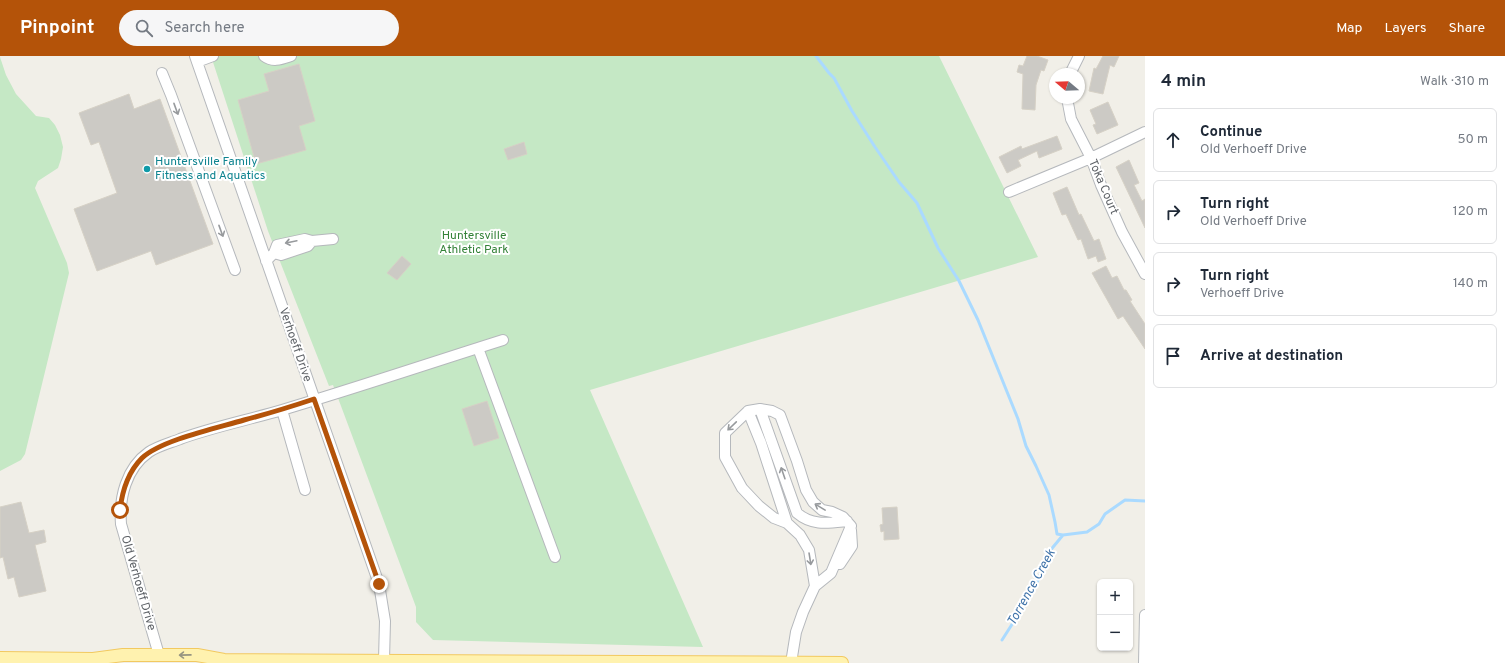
<!DOCTYPE html>
<meta charset="utf-8">
<style>
:root{--surface:#fff;--page:#f6f6f7;--text:#1f2937;--muted:#747a83;--line:#e0e1e3;--accent:#b45309}
body{margin:0;font-family:Overpass,sans-serif;background:var(--page);color:var(--text)}
.controls{position:absolute;right:12px;bottom:12px;display:grid;overflow:hidden;border-radius:6px;box-shadow:0 1px 3px #0004}
.controls button{width:36px;height:36px;display:grid;place-items:center;padding:0;border:0;border-bottom:1px solid var(--line);background:var(--surface);color:var(--text);font:20px sans-serif}
.compass{position:absolute;left:1049px;top:12px;width:36px;height:36px;border-radius:50%;background:var(--surface);box-shadow:0 1px 3px #0004;rotate:289deg}
.stop{position:absolute;width:12px;height:12px;margin:-9px;border:3px solid #b45309;border-radius:50%;background:#fff}
.stop.end{background:#b45309;border-color:#fff;box-shadow:0 1px 4px #0008}
.list{margin:0;padding:0;list-style:none}
h2{display:flex;justify-content:space-between;align-items:center;height:52px;margin:0;padding:0 16px;font-size:17px}
h2 small{font-size:13px;font-weight:400;color:var(--muted)}
.list li{display:grid;grid-template-columns:26px 1fr auto;gap:12px;align-items:center;box-sizing:border-box;height:64px;margin:0 8px 8px;padding:0 8px;border:1px solid var(--line);border-radius:6px}
.list b{display:block;font-size:15px;white-space:nowrap}
.list p{margin:0;font-size:13px;white-space:nowrap;color:var(--muted)}
.list em{font-size:13px;font-style:normal;color:var(--muted)}
.icon{flex:none;width:22px;height:22px;fill:none;stroke:currentColor;stroke-width:2;stroke-linecap:round;stroke-linejoin:round}
.map{position:relative;flex:none;width:1145px;height:607px;overflow:hidden}
header{display:flex;align-items:center;gap:24px;box-sizing:border-box;height:56px;padding:0 20px;background:var(--accent);color:#fff}
header strong{font-size:19px}
nav{display:flex;gap:22px;margin-inline-start:auto;font-size:14px}
.search{width:280px;height:36px;background:var(--page);display:flex;align-items:center;gap:10px;box-sizing:border-box;padding:0 14px;border-radius:22px;color:var(--muted);font-size:15px}
main{display:flex}
aside{flex:1;background:var(--surface)}
.map>svg:first-child{display:block}
.green{fill:#c5e8c5}
.lines{fill:none;stroke-linecap:round;stroke-linejoin:round}
.stream{stroke:#aadaff;stroke-width:3}
.building{fill:#cccac5;stroke:#d6d1c6}
.minor-casing{stroke:#b5b8bc;stroke-width:12}
.major-casing{stroke:#f2c960;stroke-width:14}
.minor{stroke:#fff;stroke-width:10}
.major{stroke:#fff2af;stroke-width:12}
.oneway{stroke:#979a9d}
.oneway2{stroke:#979581}
.route{stroke:#b45309;stroke-width:5}
.culture-dot{fill:#0f9aa8;stroke:#fff;stroke-width:1.5}
.labels{text-anchor:middle;dominant-baseline:central;stroke-width:4;stroke-linejoin:round;paint-order:stroke}
.culture-label{font-size:12px;fill:#0d838f;stroke:#fff;text-anchor:start}
.street-label{font-size:12px;fill:#5f6368;stroke:#fff}
.park-label{font-size:12px;fill:#348238;stroke:#fff}
.water-label{font-size:13px;font-style:italic;fill:#4174aa;stroke:#fff}
</style>
<header>
<strong>Pinpoint</strong>
<div class="search"><svg class="icon" aria-label="search" viewBox="0 0 24 24"><circle cx="10" cy="10" r="6"/><path d="M15 15l6 6"/></svg>Search here</div>
<nav><a>Map</a><a>Layers</a><a>Share</a></nav>
</header>
<main>
<div class="map">
<svg width="1145" height="607" viewBox="0 0 1145 607">
<rect width="100%" height="100%" fill="#f1efe8"/>
<path class="green" d="M 211,0 L 939,0 L 1038,201 L 590,334 L 703,591 L 433,584 L 416,566 L 416,551 L 341,350 L 333,329 L 329,330 L 268,175 Z
M 0,1 L 6,19 L 16,38 L 36,60 L 49,62 L 55,69 L 60,79 L 63,91 L 61,103 L 58,112 L 38,125 L 35,132 L 67,207 L 69,217 L 25,398 L 21,404 L 0,415 Z"/>
<g class="lines">
<path class="stream" d="M 816,0 L 829,17 L 834,22 L 852,55 L 875,91 L 899,126 L 917,147 L 938,192 L 959,225 L 978,264 L 1018,363 L 1026,390 L 1036,410 L 1049,439 L 1055,466 L 1057,478 L 1063,479 L 1087,476 L 1099,468 L 1105,458 L 1125,444 L 1145,445
M 1002,584 L 1034,534 L 1049,496 L 1063,479"/>
</g>
<path class="building" d="M 1027,0 L 1037,0 L 1048,4 L 1044,15 L 1041,14 L 1036,29 L 1035,54 L 1022,53 L 1023,18 L 1017,16 L 1019,9 L 1023,10 Z
M 1103,0 L 1119,0 L 1114,11 L 1110,9 L 1103,38 L 1089,35 L 1094,12 L 1096,13 Z
M 299,8 L 315,65 L 299,70 L 306,94 L 256,108 L 238,44 L 269,35 L 264,18 Z
M 129,38 L 134,53 L 160,43 L 213,188 L 156,209 L 151,195 L 97,215 L 74,153 L 117,137 L 99,86 L 91,89 L 79,57 Z
M 1108,46 L 1118,69 L 1097,78 L 1093,69 L 1096,68 L 1090,54 Z
M 1057,80 L 1062,93 L 1039,102 L 1037,95 L 1018,104 L 1021,110 L 1007,117 L 999,101 L 1021,90 L 1022,93 Z
M 524,86 L 527,98 L 508,104 L 504,93 Z
M 1129,104 L 1139,127 L 1134,129 L 1142,145 L 1145,143 L 1145,172 L 1116,111 Z
M 1067,131 L 1079,159 L 1081,158 L 1094,185 L 1099,183 L 1106,203 L 1098,206 L 1096,200 L 1088,203 L 1081,183 L 1078,184 L 1066,158 L 1062,159 L 1053,137 Z
M 402,200 L 411,208 L 397,224 L 387,217 Z
M 1106,210 L 1112,222 L 1117,220 L 1124,234 L 1126,234 L 1132,244 L 1130,245 L 1145,268 L 1145,293 L 1123,260 L 1118,263 L 1092,217 Z
M 487,345 L 499,382 L 474,390 L 462,353 Z
M 21,446 L 29,477 L 44,474 L 46,486 L 35,489 L 46,535 L 19,541 L 14,521 L 8,523 L 3,501 L 0,502 L 0,451 Z
M 897,451 L 899,483 L 884,484 L 884,475 L 881,476 L 880,469 L 883,468 L 882,452 Z"/>
<g class="lines">
<g class="minor-casing">
<path id="minor" d="M 195,0 L 379,528 L 385,565 L 384,604
M 264,0 C 273,7 282,3 291,0
M 197,6 L 213,0
M 162,17 L 171,39 L 235,214
M 1070,18 L 1079,0
M 1067,42 L 1071,63 L 1091,102 L 1101,129 L 1122,176 L 1145,218
M 1009,136 L 1091,102 L 1145,76
M 274,197 L 281,199 L 308,190 L 312,185
M 266,205 L 274,197 L 277,189 L 305,183 L 312,185 L 333,183
M 478,292 L 555,501
M 760,353 L 797,457 C 812,470 828,467 847,465
M 282,354 L 305,434
M 748,355 L 761,387 L 787,467
M 840,508 L 852,490 L 851,474
M 159,599 L 121,468 C 119,442 126,412 149,396 C 158,390 170,387 180,383 C 213,371 248,364 282,354 C 356,332 430,307 503,284
M 791,607 L 796,576 L 803,556 L 815,530 L 831,517 L 851,470 L 843,461 L 832,456 L 822,454 L 813,446 L 806,434 L 797,405 L 780,359 L 772,355 L 760,353 L 748,355 L 725,377 L 725,401 L 742,432 L 759,450 L 774,462 L 787,467 L 800,479 L 809,494 L 815,530
M 1144,607 L 1145,559"/>
</g>
<g class="major-casing">
<path id="major" d="M 0,602 L 93,603 L 123,599 L 197,599 L 224,604 L 842,607"/>
</g>
<use href="#minor" class="minor"/>
<use href="#major" class="major"/>
</g>
<defs><path id="oneway-shaft" d="M-6 0H5M1.5-3L5.5 0L1.5 3" fill="none" stroke-width="1.6" stroke-linecap="round" stroke-linejoin="round"/></defs>
<g class="oneway">
<use href="#oneway-shaft" transform="translate(176 53) rotate(70)"/>
<use href="#oneway-shaft" transform="translate(221 175) rotate(70)"/>
<use href="#oneway-shaft" transform="translate(291 186) rotate(168)"/>
<use href="#oneway-shaft" transform="translate(732 370) rotate(136)"/>
<use href="#oneway-shaft" transform="translate(783 417) rotate(-109)"/>
<use href="#oneway-shaft" transform="translate(820 451) rotate(-149)"/>
<use href="#oneway-shaft" transform="translate(810 503) rotate(81)"/>
</g>
<use class="oneway2" href="#oneway-shaft" transform="translate(185 599) rotate(179)"/>
<g class="lines">
<path class="route" d="M 120,454 C 122,436 128,416 142,402 C 161,384 217,372 244,364 C 267,358 290,351 314,343 L 379,528"/>
</g>
<circle class="culture-dot" cx="147" cy="113" r="4"/>
<g class="labels">
<g class="culture-label">
<text x="155" y="106">Huntersville Family<tspan x="155" dy="14">Fitness and Aquatics</tspan></text>
</g>
<g class="street-label">
<text transform="translate(1103 131) rotate(67)">Toka Court</text>
<text transform="translate(295 289) rotate(71)">Verhoeff Drive</text>
<text transform="translate(138 527) rotate(74)">Old Verhoeff Drive</text>
</g>
<g class="park-label">
<text x="474" y="180">Huntersville<tspan x="474" dy="14">Athletic Park</tspan></text>
</g>
<g class="water-label">
<text transform="translate(1032 532) rotate(-61)">Torrence Creek</text>
</g>
</g>
</svg>
<div class="controls">
<button>+</button>
<button>−</button>
</div>
<svg class="compass" viewBox="-18 -18 36 36"><path d="M0-13l5 13h-10z" fill="#e53935"/><path d="M0 13l5-13h-10z" fill="#747a83"/></svg>
<div class="stop" style="left:120px;top:454px"></div>
<div class="stop end" style="left:379px;top:528px"></div>
</div>
<aside>
<h2>4 min<small>Walk · 310 m</small></h2>
<ul class="list">
<li><svg class="icon" aria-label="ahead" viewBox="0 0 24 24"><path d="M12 20V5M6 11l6-6 6 6"/></svg><div><b>Continue</b><p>Old Verhoeff Drive</p></div><em>50 m</em></li>
<li><svg class="icon" aria-label="right" viewBox="0 0 24 24"><path d="M7 20v-9h11M14 6l5 5-5 5"/></svg><div><b>Turn right</b><p>Old Verhoeff Drive</p></div><em>120 m</em></li>
<li><svg class="icon" aria-label="right" viewBox="0 0 24 24"><path d="M7 20v-9h11M14 6l5 5-5 5"/></svg><div><b>Turn right</b><p>Verhoeff Drive</p></div><em>140 m</em></li>
<li><svg class="icon" aria-label="arrive" viewBox="0 0 24 24"><path d="M6 21V4h12l-3 4 3 4H6"/></svg><div><b>Arrive at destination</b></div></li>
</ul>
</aside>
</main>
